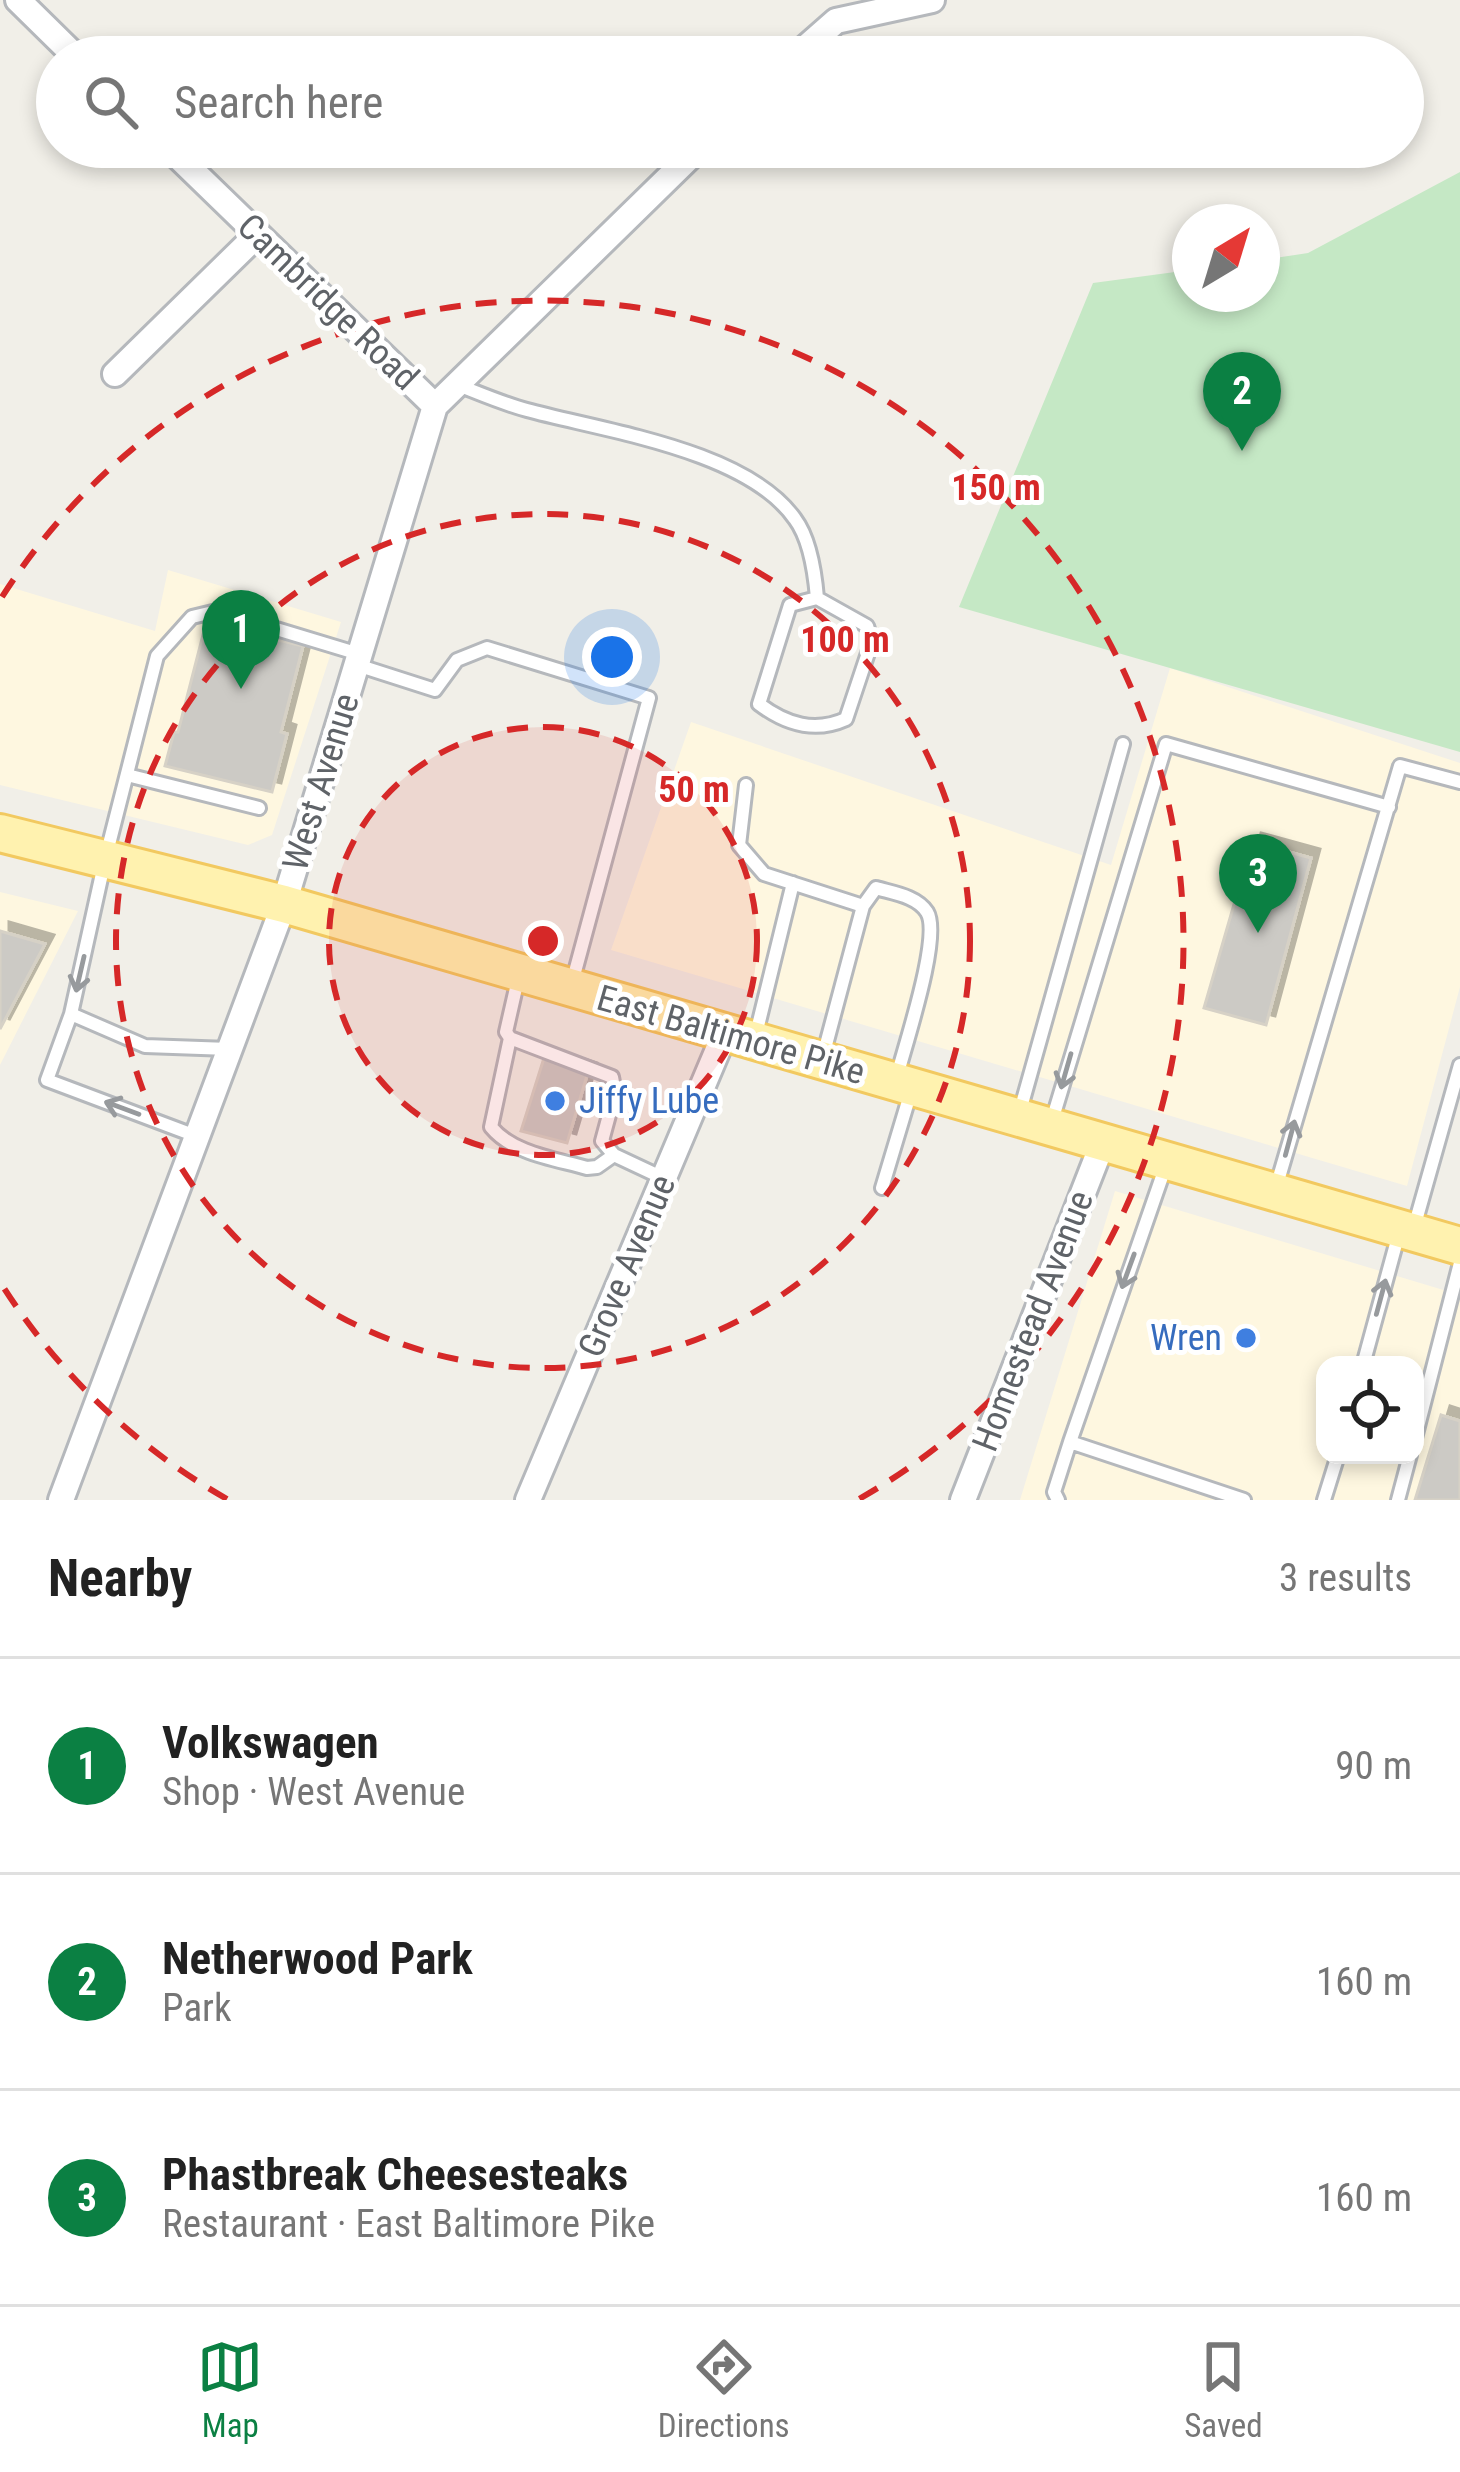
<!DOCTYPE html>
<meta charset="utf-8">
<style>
:root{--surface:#fff;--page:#f2f2f2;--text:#222;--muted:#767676;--line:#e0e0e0;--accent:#0b8043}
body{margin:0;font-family:"Roboto Condensed",sans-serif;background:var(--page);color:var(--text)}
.controls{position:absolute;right:36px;bottom:36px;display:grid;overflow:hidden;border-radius:24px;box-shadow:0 6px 18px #0003}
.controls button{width:108px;height:108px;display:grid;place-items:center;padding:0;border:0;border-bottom:3px solid var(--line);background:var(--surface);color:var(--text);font:60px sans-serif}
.compass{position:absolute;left:1172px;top:204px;width:108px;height:108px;border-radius:50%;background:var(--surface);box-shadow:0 6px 18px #0003;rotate:38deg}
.you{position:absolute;left:612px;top:657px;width:42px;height:42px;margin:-30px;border:9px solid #fff;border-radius:50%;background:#1a73e8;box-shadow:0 0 0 18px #1a73e833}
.badge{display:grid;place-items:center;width:78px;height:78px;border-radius:50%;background:var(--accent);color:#fff;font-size:39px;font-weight:700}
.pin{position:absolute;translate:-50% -99px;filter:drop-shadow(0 3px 6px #0008)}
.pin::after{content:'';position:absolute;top:63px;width:42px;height:36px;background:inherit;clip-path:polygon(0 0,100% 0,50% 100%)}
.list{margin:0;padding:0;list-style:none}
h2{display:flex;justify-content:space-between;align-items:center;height:156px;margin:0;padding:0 48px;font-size:51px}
h2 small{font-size:39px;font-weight:400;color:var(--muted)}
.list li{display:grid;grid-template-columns:78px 1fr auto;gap:36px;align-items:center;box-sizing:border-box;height:216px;padding:0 48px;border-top:3px solid var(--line)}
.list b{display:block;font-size:45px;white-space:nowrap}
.list p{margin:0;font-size:39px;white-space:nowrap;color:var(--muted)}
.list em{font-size:39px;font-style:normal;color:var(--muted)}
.icon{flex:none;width:66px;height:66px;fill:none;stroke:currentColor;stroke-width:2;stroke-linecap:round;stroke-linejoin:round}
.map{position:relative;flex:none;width:1460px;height:1500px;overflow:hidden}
.search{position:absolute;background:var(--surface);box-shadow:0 6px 18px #0003;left:36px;right:36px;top:36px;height:132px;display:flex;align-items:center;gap:30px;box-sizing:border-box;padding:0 42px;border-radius:66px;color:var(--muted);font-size:45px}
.sheet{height:804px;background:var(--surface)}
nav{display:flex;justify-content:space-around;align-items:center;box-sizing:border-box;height:168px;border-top:3px solid var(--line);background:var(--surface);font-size:33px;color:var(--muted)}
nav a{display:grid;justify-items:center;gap:6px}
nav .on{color:var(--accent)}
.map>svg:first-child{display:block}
.commercial{fill:#fef7e0;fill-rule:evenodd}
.green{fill:#c5e8c5}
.building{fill:#cccac5;stroke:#d6d1c6;stroke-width:3;filter:url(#shadow)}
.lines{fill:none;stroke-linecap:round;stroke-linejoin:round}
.lane-casing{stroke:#b5b8bc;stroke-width:18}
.street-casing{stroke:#b5b8bc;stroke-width:30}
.primary-casing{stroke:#f2c960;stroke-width:42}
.lane{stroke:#fff;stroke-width:12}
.street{stroke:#fff;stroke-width:24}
.primary{stroke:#fff2af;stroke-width:36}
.oneway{stroke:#979a9d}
.ring{fill:none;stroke:#d62828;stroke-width:6;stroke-dasharray:21 15}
.shop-dot{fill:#3f7fe0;stroke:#fff;stroke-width:4.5}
.labels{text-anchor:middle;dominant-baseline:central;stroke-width:10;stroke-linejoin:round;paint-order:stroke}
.street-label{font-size:36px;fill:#5f6368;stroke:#fff}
.shop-label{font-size:36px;fill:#366cbe;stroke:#fff;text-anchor:start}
.centre{fill:#d62828;stroke:#fff;stroke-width:6}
.ring-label{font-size:36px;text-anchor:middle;font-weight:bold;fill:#d62828;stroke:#fff;stroke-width:10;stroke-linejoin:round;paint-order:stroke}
</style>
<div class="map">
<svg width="1460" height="1500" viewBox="0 0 1460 1500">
<defs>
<filter id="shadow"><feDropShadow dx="9" dy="-9" stdDeviation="0" flood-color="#0004"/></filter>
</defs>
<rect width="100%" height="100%" fill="#f1efe8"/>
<path class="commercial" d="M 168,570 L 341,622 L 272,835 L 248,845 L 0,785 L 0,584 L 155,631 Z
M 1170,668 L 1460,763 L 1460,987 L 1407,1186 L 611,950 L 691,722 L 1111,865 Z
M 0,892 L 78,911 L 0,1065 Z
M 1115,1191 L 1460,1295 L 1460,1500 L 1020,1500 ZM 1325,1365 L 1415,1365 L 1415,1455 L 1325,1455 Z"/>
<path class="green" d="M 1460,172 L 1460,752 L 959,607 L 1093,283 L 1190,270 L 1190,294 L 1262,294 L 1262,260 L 1308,253 Z"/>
<path class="building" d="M 206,623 L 303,646 L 281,732 L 287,734 L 272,792 L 165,766 L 174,732 L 178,732 Z
M 1252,842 L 1311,858 L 1266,1025 L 1204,1008 Z
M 0,931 L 45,944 L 0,1029 Z
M 544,1058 L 588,1072 L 567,1143 L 521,1131 Z
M 1441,1415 L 1460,1421 L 1460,1500 L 1415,1500 Z"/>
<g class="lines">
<g class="lane-casing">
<path id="lane" d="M 458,385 C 481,394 504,404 527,410 C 604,431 747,450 795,519 C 810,539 815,574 817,598 L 790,605 L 759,704 C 787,725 815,733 846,719 L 872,641 L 867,626 L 817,598
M 357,665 L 435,690 L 457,660 L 487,648 L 649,698 L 572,983
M 127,775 L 259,808
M 746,785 L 739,845 L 764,874 L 863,906 L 876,888 C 893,893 917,896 927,912 C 942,936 904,1048 896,1080
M 519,975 L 506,1032 L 510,1038 L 612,1077 L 615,1093 L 602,1141 L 614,1155 L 663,1178
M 71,1014 L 47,1080 L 196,1136
M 756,1034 L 793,883
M 510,1038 L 491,1127 C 513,1154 556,1159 587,1168 L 597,1167 L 614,1155
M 229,1049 L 145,1046 L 71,1014 L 105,860 L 157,656 L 192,617 L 217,611 L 359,654
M 823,1056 L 863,906
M 1020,1111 L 1123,744
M 1051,1124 L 1166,744 L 1389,807
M 1165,1168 L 1070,1442 L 1244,1500
M 882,1188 L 912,1088
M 1275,1191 L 1400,766 L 1460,782
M 1413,1231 L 1460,1065
M 1363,1365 L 1399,1233
M 1415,1438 L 1460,1263
M 1058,1500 L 1054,1492 L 1070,1442
M 1324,1500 L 1338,1455
M 1398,1500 L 1410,1455"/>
</g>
<g class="street-casing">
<path id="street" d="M 18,0 L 76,57
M 795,57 L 836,21 L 932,0
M 168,147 L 435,406
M 115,374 L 258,234
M 61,1500 L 284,904 L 435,406 L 700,147
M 528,1500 L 725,1033
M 963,1500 L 1103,1142"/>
</g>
<g class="primary-casing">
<path id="primary" d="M 0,833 L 284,904 L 1460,1246"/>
</g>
<use href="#lane" class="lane"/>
<use href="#street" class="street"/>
<use href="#primary" class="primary"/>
</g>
<defs><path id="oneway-shaft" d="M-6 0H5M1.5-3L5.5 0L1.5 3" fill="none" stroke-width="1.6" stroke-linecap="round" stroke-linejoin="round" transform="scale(3)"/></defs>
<g class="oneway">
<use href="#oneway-shaft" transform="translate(80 974) rotate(103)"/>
<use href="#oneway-shaft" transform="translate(1066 1071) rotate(106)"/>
<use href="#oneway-shaft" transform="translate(122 1108) rotate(-160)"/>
<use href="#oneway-shaft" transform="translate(1290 1138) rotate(-75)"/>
<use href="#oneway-shaft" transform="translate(1128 1271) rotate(110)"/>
<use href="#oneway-shaft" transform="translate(1381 1297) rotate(-75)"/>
</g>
<circle cx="543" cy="941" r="214" fill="#d62828" fill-opacity=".12"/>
<g class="ring">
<circle cx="543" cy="941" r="214"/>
<circle cx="543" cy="941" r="427"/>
<path d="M227 1499A641 641 0 0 1 2 1285M2 597A641 641 0 1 1 859 1499"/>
</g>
<g class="shop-dot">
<circle cx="555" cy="1101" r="12"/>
<circle cx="1246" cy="1338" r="12"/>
</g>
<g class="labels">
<g class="street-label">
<text transform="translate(328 302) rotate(44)">Cambridge Road</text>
<text transform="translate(321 782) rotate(-73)">West Avenue</text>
<text transform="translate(731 1035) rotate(16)">East Baltimore Pike</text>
<text transform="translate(627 1266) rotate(-67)">Grove Avenue</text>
<text transform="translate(1033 1321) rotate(-69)">Homestead Avenue</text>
</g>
<g class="shop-label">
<text x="579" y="1101">Jiffy Lube</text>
<text x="1222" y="1338" text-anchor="end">Wren</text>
</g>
</g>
<circle cx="543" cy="941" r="18" class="centre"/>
<g class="ring-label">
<text x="996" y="500">150 m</text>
<text x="845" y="652">100 m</text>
<text x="694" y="802">50 m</text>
</g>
</svg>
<div class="controls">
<button><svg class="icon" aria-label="locate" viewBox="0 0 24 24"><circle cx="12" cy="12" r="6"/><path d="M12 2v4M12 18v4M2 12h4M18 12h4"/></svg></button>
</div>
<svg class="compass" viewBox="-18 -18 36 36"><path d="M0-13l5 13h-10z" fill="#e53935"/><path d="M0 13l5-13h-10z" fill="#767676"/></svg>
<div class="you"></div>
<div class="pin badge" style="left:241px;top:689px">1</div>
<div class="pin badge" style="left:1242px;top:451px">2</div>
<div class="pin badge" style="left:1258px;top:933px">3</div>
<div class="search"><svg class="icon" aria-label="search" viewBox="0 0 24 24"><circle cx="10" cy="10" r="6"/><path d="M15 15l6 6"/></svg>Search here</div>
</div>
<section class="sheet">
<h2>Nearby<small>3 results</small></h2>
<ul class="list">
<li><span class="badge">1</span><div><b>Volkswagen</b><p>Shop · West Avenue</p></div><em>90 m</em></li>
<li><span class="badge">2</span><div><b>Netherwood Park</b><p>Park</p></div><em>160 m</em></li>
<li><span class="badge">3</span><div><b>Phastbreak Cheesesteaks</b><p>Restaurant · East Baltimore Pike</p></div><em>160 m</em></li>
</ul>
</section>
<nav>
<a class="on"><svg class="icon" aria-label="map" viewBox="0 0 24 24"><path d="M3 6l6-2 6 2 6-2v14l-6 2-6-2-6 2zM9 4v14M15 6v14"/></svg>Map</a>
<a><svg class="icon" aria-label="directions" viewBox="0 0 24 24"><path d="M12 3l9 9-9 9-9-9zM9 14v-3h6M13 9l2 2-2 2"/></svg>Directions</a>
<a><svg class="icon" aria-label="saved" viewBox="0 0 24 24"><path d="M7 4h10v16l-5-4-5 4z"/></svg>Saved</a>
</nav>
